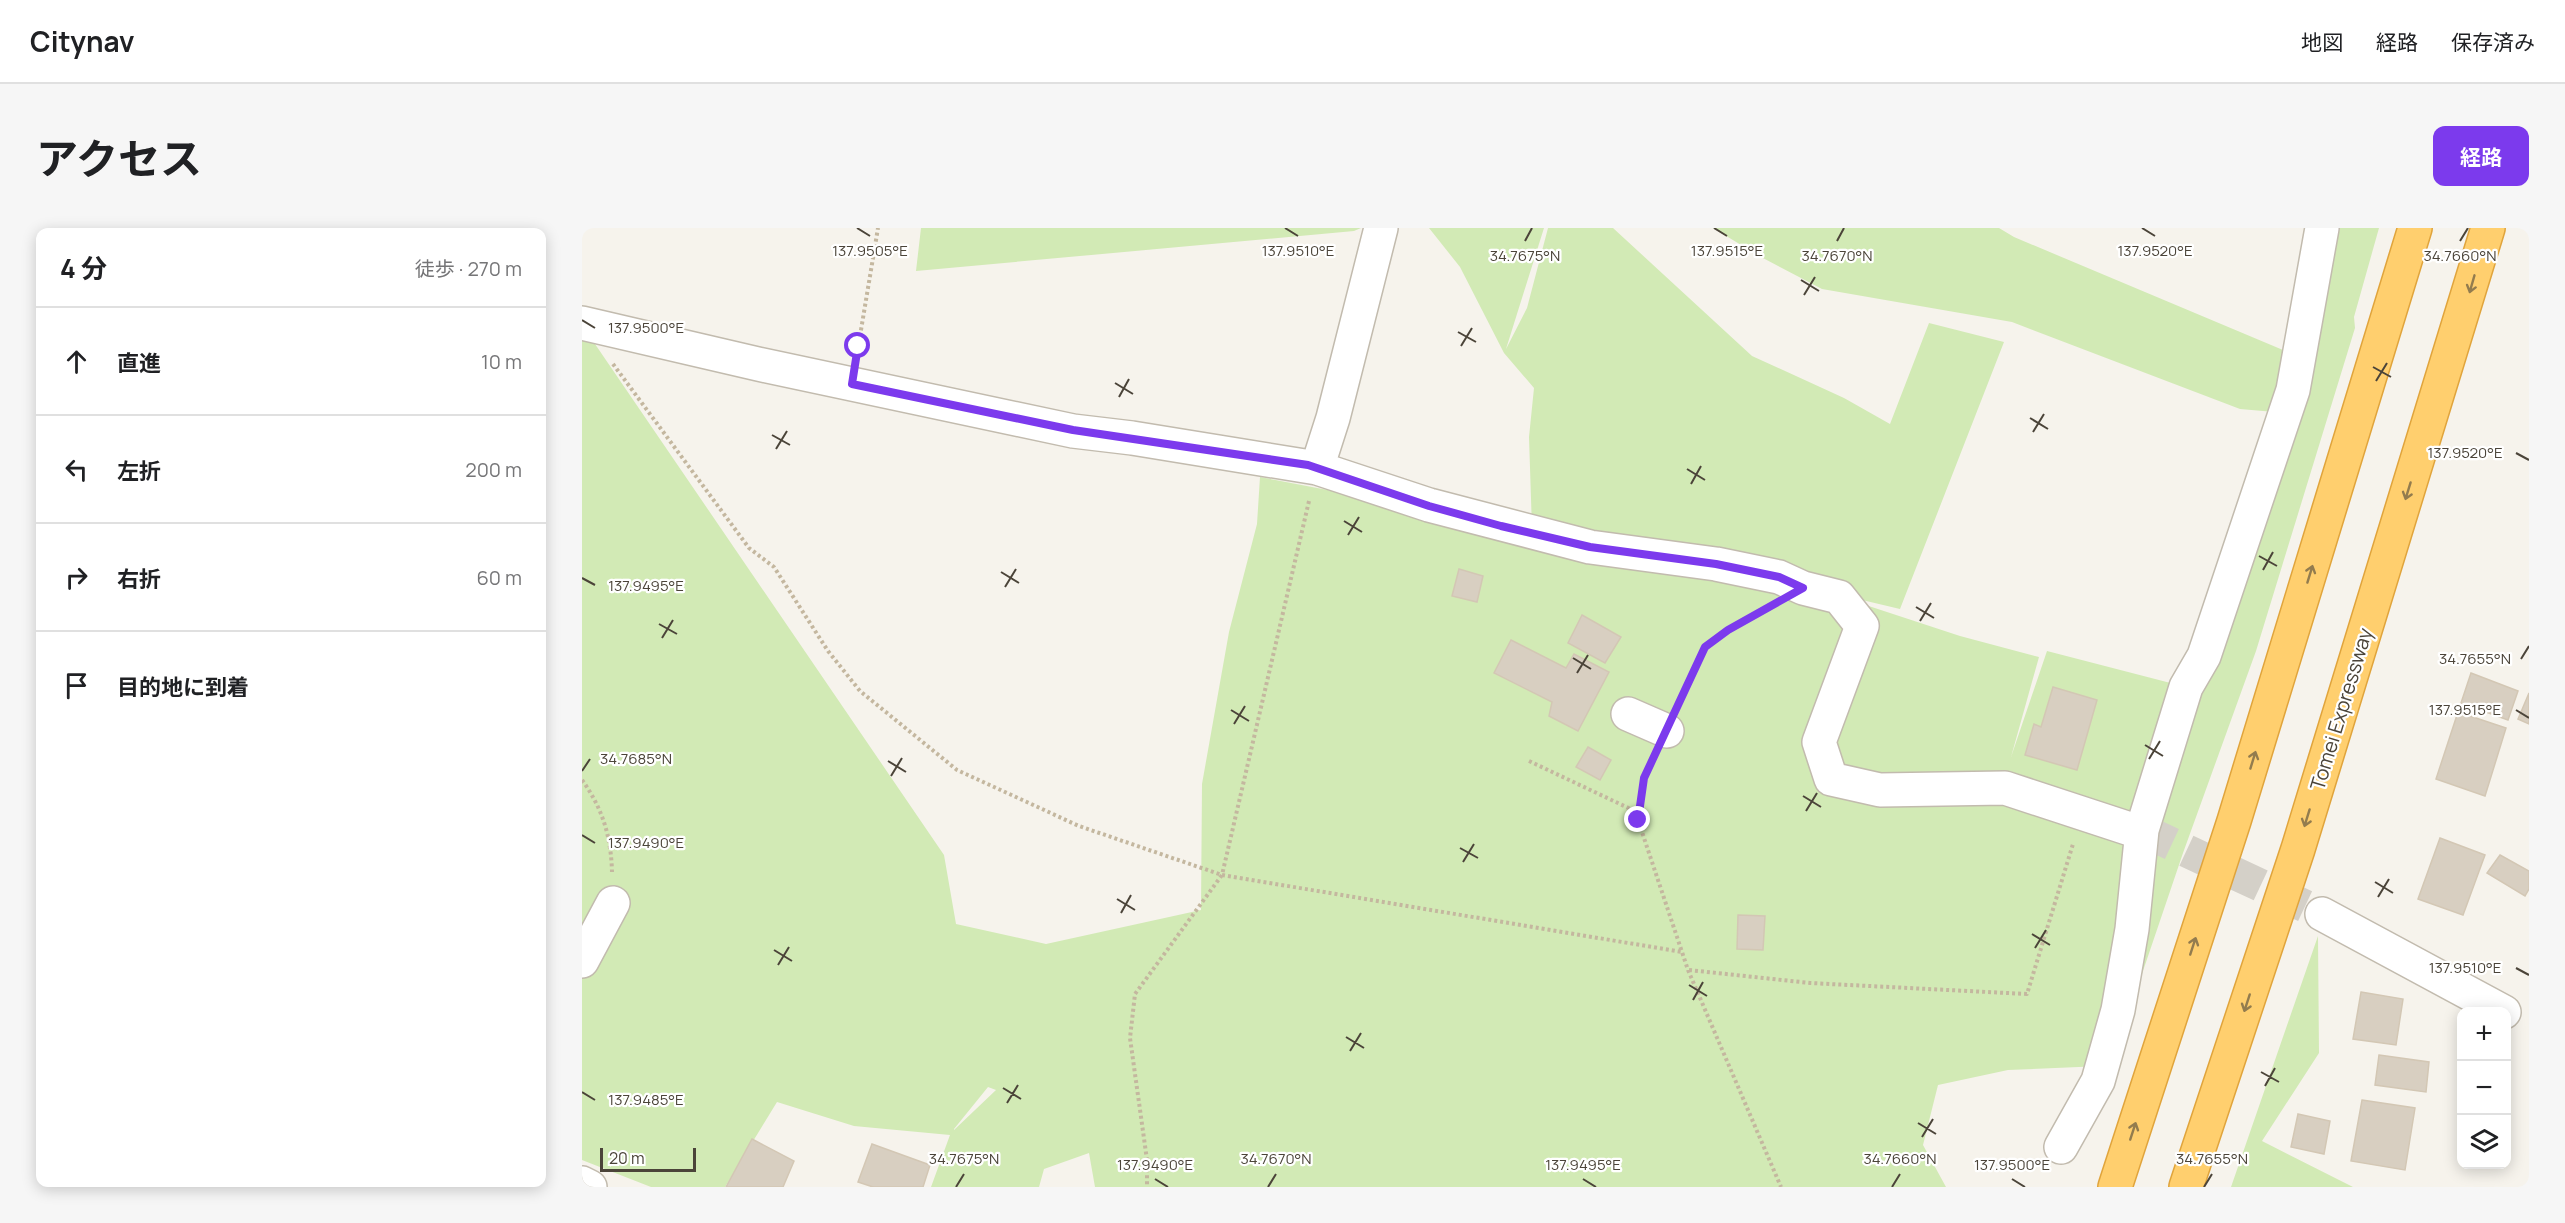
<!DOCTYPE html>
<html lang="ja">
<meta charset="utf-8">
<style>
:root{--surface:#fff;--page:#f6f6f6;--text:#202124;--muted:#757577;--line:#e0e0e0;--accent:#7c3aed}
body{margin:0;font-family:Manrope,"Noto Sans JP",sans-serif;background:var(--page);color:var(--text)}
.controls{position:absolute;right:18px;bottom:18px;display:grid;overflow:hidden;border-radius:12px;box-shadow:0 3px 15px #0003}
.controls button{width:54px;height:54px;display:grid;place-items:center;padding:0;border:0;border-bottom:2px solid var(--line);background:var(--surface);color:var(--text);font:30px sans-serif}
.scale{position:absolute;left:18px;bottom:15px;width:96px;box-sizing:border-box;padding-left:6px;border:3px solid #4b4439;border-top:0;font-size:16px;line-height:21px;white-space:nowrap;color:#4b4439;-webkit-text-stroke:4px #fff;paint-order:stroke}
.stop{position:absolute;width:18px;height:18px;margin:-14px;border:4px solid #7c3aed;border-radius:50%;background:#fff}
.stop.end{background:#7c3aed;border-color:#fff;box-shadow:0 2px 6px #0008}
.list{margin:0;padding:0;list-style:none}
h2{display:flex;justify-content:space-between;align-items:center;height:78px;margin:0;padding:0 24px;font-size:26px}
h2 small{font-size:20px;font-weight:400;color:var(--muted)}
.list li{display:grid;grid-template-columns:39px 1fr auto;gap:18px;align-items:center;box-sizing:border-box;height:108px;padding:0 24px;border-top:2px solid var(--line)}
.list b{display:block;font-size:22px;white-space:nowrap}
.list em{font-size:20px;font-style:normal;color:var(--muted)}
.icon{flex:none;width:33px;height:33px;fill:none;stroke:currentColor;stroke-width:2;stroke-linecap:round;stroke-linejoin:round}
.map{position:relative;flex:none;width:1947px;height:959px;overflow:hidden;border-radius:12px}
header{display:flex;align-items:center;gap:36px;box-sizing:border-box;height:84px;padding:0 30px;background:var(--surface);border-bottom:2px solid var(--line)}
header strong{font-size:28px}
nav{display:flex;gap:33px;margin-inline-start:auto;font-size:21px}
.intro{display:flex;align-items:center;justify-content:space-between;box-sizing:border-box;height:144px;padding:0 36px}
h1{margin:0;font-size:42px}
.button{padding:15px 27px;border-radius:12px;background:var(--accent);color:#fff;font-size:21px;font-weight:700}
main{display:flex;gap:36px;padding:0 36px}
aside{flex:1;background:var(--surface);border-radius:12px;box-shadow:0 3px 15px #0003}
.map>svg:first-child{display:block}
.green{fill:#d2eab5;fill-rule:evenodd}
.building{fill:#d8cfc1;stroke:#d3c7b4;stroke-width:1.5}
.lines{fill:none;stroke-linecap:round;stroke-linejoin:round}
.minor-tunnel{stroke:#d4d0c8;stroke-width:33;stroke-dasharray:33 16;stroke-linecap:butt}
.minor-casing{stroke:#c2bbae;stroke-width:36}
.highway-casing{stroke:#e0a43c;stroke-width:36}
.path{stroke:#c4b79f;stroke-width:4;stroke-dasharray:3 3;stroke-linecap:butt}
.minor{stroke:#fff;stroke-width:33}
.highway{stroke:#ffcf6e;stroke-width:33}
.oneway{stroke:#937c4e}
.route{stroke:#7c3aed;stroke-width:8}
.ticks{fill:none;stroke:#4b4439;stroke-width:2}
.labels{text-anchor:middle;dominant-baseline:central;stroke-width:4.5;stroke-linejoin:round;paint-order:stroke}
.street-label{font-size:20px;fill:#4b4439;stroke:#fff}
.ticks-label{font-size:15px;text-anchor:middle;fill:#4b4439;stroke:#fff;stroke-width:4.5;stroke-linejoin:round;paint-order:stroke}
</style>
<header>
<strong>Citynav</strong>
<nav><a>地図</a><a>経路</a><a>保存済み</a></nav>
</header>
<div class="intro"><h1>アクセス</h1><a class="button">経路</a></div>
<main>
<aside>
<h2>4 分<small>徒歩 · 270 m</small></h2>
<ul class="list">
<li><svg class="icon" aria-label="ahead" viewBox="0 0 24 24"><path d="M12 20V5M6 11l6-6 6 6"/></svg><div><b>直進</b></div><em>10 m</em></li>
<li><svg class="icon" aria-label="left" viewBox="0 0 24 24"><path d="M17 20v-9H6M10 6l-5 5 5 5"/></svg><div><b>左折</b></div><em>200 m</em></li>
<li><svg class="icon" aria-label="right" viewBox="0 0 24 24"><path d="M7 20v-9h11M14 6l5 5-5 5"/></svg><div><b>右折</b></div><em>60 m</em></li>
<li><svg class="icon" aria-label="arrive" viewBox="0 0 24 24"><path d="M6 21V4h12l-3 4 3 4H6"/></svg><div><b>目的地に到着</b></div></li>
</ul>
</aside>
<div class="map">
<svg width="1947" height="959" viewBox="0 0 1947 959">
<rect width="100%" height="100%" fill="#f6f3ec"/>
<path class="green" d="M 339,0 L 779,0 L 772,3 L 334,43 Z
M 847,0 L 962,0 L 924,121 L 945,80 L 966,0 L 1031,0 L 1170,128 L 1262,170 L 1308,196 L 1347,95 L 1422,114 L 1318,381 L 1238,362 L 1378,408 L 1457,429 L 1429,529 L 1465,423 L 1604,459 L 1708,202 L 1758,0 L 1797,0 L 1772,89 L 1773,100 L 1674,423 L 1601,625 L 1543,796 L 1520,838 L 1426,842 L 1356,857 L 1341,917 L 1364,959 L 513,959 L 507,925 L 462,941 L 457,959 L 349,959 L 368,907 L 272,898 L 195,874 L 143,959 L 69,959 L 0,932 L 0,97 L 362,627 L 374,696 L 464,716 L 619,682 L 620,556 L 647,404 L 675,296 L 678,249 L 950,301 L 947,209 L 952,160 L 922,125 L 878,39 ZM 406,859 L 414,862 L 372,902 L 372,901 Z
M 1131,0 L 1417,0 L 1432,9 L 1701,122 L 1704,185 L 1658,181 L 1430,94 L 1240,61 L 1179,29 Z
M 1736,708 L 1737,825 L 1680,913 L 1771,959 L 1649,959 Z"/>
<path class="building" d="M 877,341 L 901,348 L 895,374 L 870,368 Z
M 1000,387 L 1039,409 L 1023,435 L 986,415 Z
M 929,412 L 984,440 L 992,426 L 1027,444 L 996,503 L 967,488 L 970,474 L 912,445 Z
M 1889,445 L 1936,463 L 1926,492 L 1879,475 Z
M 1471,459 L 1515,472 L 1495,542 L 1443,527 L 1452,496 L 1459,499 Z
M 1947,465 L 1947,496 L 1936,491 Z
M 1876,484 L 1924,500 L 1903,568 L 1854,551 Z
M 1006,519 L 1029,532 L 1018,552 L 994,539 Z
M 1858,610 L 1903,627 L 1881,687 L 1836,671 Z
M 1918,627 L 1947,643 L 1947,661 L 1943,668 L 1905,645 Z
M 1156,687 L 1183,688 L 1181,722 L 1155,721 Z
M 1779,764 L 1821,771 L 1814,817 L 1771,811 Z
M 1797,827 L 1847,834 L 1844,864 L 1793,857 Z
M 1780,872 L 1833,880 L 1823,942 L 1769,933 Z
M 1716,886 L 1748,893 L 1742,926 L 1709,919 Z
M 170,911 L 212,933 L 201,959 L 144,959 Z
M 290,916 L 348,937 L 341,959 L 291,959 L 276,954 Z"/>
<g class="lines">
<path class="minor-tunnel" d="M 1560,602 L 1740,686"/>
<g class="minor-casing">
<path id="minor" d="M 799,0 L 751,190 L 735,240 L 847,277 L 1008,319 L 1134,336 L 1197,349 L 1221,360 L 1257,369 L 1280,398 L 1237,514 L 1249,551 L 1298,562 L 1423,560 L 1551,602 L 1560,602
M 0,95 L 176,136 L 491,203 L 550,210 L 735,240
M 1046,486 L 1085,503
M 1740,686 L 1922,784
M 0,733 L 31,675
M 1479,919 L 1516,853 L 1536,782 L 1550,701 L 1560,602 L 1604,459 L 1622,428 L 1711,162 L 1740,0
M 0,955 L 8,959"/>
</g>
<g class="highway-casing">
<path id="highway" d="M 1533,959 L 1652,593 L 1833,0
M 1604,959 L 1716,621 L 1906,0"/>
</g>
<path class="path" d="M 275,126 L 296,0
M 31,136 L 167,320 L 192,339 L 246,423 L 278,463 L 375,542 L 497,598 L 640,647 L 553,766 L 548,810 L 565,932 L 565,959
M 727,273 L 640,647 L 1100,724
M 1097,475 L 1123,419 L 1146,402 L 1187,380
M 1072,531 L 1062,550 L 1056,592 L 1106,742 L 1199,959
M 947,533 L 1057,585
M 0,552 C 21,581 29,609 30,644
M 1107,742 L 1228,755 L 1445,766 L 1491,616"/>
<use href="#minor" class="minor"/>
<use href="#highway" class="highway"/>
</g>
<defs><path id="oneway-shaft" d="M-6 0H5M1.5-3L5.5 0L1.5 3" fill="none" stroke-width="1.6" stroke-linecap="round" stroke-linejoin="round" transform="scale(1.5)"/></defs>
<g class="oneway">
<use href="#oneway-shaft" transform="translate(1890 56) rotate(106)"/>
<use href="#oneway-shaft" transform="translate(1826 263) rotate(107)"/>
<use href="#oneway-shaft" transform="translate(1728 346) rotate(-73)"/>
<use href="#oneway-shaft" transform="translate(1671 532) rotate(-73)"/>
<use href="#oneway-shaft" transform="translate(1725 590) rotate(107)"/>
<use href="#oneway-shaft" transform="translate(1611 718) rotate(-72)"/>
<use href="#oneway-shaft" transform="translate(1665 775) rotate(108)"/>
<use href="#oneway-shaft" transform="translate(1551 903) rotate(-72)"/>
</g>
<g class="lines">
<path class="route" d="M 276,118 L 270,156 L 491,202 L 726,237 L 847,278 L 919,298 L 1008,319 L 1134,336 L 1197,349 L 1221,360 L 1146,402 L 1123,419 L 1062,550 L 1056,592"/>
</g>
<path class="ticks" d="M 275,0 L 288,8M 703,0 L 716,8M 1132,0 L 1145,8M 1560,0 L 1573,8M 943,13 L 950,0M 1255,13 L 1262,0M 1878,13 L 1886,0M 1219,52 L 1237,63M 1222,67 L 1233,49M 0,92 L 13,100M 876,104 L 894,114M 879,118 L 890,100M 1791,139 L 1809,149M 1794,153 L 1805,135M 533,155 L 551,166M 537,169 L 547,151M 1448,190 L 1466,201M 1451,204 L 1462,186M 190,207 L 208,217M 194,221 L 205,203M 1934,225 L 1947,232M 1105,241 L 1123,252M 1109,256 L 1119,238M 762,293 L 780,304M 766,307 L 777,289M 1677,328 L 1695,338M 1681,342 L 1691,324M 419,344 L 437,355M 0,350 L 13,357M 423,359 L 434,341M 1334,379 L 1352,390M 1338,393 L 1349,375M 77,396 L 95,406M 80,410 L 91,392M 991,430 L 1009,441M 1939,431 L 1947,418M 995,445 L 1006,427M 649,482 L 667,493M 1934,482 L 1947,490M 652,496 L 663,478M 1563,517 L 1581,528M 1567,531 L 1578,513M 306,533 L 324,544M 0,543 L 8,531M 309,548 L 320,530M 1221,568 L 1239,579M 1224,583 L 1235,565M 0,607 L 13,615M 878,620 L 896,630M 881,634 L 892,616M 1793,654 L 1811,665M 1796,669 L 1807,651M 535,671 L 553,682M 539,685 L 549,667M 1450,706 L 1468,717M 1453,720 L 1464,702M 192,722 L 210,733M 196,737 L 207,719M 1934,740 L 1947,747M 1107,757 L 1125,768M 1111,772 L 1121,754M 764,809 L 782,820M 768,823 L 779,805M 1679,844 L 1697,854M 1683,858 L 1693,840M 421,860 L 439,871M 0,864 L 13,872M 425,875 L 436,857M 1336,895 L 1354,906M 1340,909 L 1351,891M 573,951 L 586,959M 1001,951 L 1014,959M 1430,951 L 1443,959M 374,959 L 382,946M 686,959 L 694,946M 1310,959 L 1318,946M 1622,959 L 1630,946"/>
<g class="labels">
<g class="street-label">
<text transform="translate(1759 481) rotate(-73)">Tomei Expressway</text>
</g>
</g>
<g class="ticks-label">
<text x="1573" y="28">137.9520°E</text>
<text x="288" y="28">137.9505°E</text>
<text x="716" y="28">137.9510°E</text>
<text x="1145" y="28">137.9515°E</text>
<text x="1878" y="33">34.7660°N</text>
<text x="943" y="33">34.7675°N</text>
<text x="1255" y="33">34.7670°N</text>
<text x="64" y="105">137.9500°E</text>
<text x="1883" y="230">137.9520°E</text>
<text x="64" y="363">137.9495°E</text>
<text x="1893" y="436">34.7655°N</text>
<text x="1883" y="487">137.9515°E</text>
<text x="54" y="536">34.7685°N</text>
<text x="64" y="620">137.9490°E</text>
<text x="1883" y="745">137.9510°E</text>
<text x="64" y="877">137.9485°E</text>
<text x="382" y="936">34.7675°N</text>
<text x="694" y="936">34.7670°N</text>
<text x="1318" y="936">34.7660°N</text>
<text x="1630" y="936">34.7655°N</text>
<text x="573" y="942">137.9490°E</text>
<text x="1001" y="942">137.9495°E</text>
<text x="1430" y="942">137.9500°E</text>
</g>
</svg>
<div class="controls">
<button>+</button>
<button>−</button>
<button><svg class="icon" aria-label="layers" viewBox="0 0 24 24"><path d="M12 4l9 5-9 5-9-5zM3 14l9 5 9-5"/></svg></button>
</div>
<div class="scale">20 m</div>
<div class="stop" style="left:276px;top:118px"></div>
<div class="stop end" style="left:1056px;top:592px"></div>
</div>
</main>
